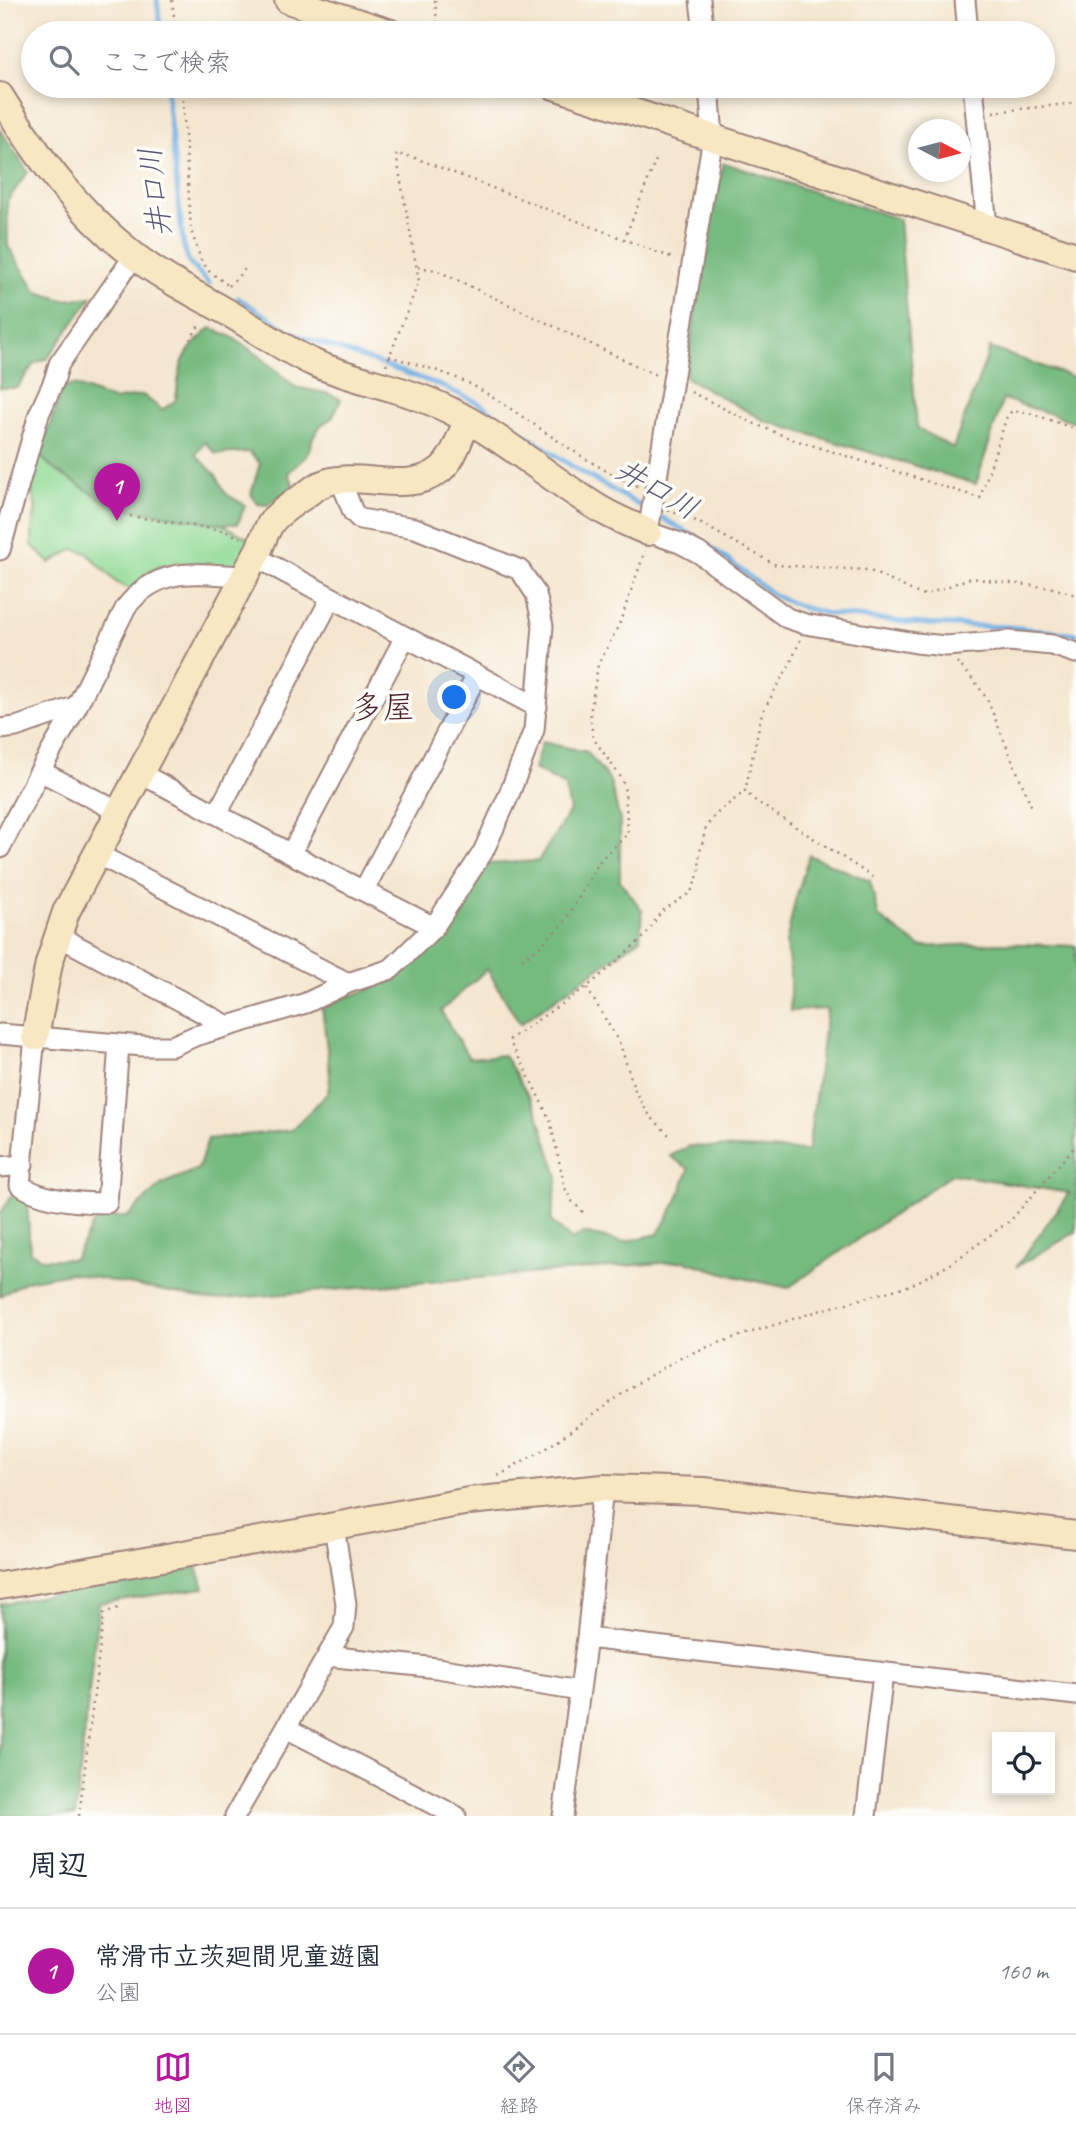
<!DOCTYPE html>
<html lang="ja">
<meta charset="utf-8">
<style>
:root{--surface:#fff;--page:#f2f2f3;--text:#1f2937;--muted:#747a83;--line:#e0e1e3;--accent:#b5179e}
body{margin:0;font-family:Caveat,"Klee One",sans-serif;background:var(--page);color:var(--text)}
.controls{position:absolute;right:21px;bottom:21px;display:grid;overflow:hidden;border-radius:0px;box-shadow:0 4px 10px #0003}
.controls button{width:63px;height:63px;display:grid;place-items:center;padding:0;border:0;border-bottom:2px solid var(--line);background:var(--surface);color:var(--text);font:35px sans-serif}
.compass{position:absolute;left:908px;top:119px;width:63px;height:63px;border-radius:50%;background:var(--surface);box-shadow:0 4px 10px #0003;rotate:96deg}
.you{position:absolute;left:455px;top:698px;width:24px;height:24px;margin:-18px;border:5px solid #fff;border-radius:50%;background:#1a73e8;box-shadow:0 0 0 10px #1a73e833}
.badge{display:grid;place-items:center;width:46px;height:46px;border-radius:50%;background:var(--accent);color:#fff;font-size:23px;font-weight:700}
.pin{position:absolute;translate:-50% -58px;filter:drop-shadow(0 2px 4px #0008)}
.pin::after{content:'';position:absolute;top:37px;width:24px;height:21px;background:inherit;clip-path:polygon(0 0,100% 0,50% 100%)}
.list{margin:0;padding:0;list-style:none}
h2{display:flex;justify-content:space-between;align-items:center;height:91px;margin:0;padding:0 28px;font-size:30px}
h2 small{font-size:23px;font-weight:400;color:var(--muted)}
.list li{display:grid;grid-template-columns:46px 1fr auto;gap:21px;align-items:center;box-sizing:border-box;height:126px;padding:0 28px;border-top:2px solid var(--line)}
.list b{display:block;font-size:26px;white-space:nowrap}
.list p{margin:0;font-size:23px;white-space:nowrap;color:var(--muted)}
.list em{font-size:23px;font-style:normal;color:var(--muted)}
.icon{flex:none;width:38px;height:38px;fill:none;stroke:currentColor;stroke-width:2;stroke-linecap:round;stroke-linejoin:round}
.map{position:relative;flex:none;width:1076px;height:1816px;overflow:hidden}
.search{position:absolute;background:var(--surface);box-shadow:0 4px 10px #0003;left:21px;right:21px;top:21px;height:77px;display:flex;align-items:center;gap:18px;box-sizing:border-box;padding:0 24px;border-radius:38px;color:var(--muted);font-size:26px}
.sheet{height:217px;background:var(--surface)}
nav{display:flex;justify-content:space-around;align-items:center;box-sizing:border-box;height:98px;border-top:2px solid var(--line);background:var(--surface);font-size:19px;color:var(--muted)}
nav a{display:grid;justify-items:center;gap:4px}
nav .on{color:var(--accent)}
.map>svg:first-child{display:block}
.green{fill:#91da95;stroke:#6e7c60;stroke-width:2}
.forest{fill:#74ba7e;stroke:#5f6c54;stroke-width:2}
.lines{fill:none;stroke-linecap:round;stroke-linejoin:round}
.stream{stroke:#71aee3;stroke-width:5}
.street-casing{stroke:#9f827c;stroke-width:23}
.secondary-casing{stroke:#9f827c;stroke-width:30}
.path{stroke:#9f827c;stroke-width:2.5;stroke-dasharray:2 5;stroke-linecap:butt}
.street{stroke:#fff;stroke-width:19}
.secondary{stroke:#f7e8c3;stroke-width:26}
.labels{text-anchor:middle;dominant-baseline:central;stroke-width:7;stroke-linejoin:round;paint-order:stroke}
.water-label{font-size:30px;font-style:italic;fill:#5a5875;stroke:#fdfcf7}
.quarter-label{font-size:32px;fill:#4a1f2b;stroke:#fdfcf7}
</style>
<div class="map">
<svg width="1076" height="1816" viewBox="0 0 1076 1816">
<rect width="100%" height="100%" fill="#fdfcf7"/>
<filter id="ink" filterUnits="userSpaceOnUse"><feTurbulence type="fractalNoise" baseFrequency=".0143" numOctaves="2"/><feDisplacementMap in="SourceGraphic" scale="14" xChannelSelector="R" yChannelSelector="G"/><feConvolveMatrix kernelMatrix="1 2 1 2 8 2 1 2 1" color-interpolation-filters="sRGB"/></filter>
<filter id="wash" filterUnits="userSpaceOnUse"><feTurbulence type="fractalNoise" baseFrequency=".00686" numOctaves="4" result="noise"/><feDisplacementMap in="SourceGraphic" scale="28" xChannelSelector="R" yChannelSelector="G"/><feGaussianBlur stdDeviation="1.57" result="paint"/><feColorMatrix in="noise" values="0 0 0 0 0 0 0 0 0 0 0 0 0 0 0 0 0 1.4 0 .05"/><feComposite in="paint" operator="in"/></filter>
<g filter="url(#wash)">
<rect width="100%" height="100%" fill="#f4e6ce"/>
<path class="green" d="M 39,455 L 55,470 L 113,506 L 222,524 L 255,542 L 236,568 C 212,566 180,559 157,568 C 147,572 139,582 132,590 L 117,583 L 87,553 L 74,549 L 50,563 L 32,545 L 32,528 L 36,509 L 29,479 Z"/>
<path class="forest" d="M 0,129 L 28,172 L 7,201 L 8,246 L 37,292 L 64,300 L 92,297 L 48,358 L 35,363 L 17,388 L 0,388 Z
M 724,163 L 899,219 L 917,428 L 953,448 L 990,348 L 1076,378 L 1076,422 L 1003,399 L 976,484 L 765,421 L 685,377 L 710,217 Z
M 211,328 L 230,336 L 257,354 L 295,387 L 326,393 L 341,399 L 332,418 L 321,425 L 312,439 L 311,448 L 305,457 L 288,473 L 294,486 L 268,505 L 258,504 L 251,494 L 260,463 L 249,452 L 216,454 L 205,442 L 196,455 L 216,475 L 226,494 L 245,505 L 238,524 L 222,524 L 113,506 L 55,470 L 39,455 L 63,387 L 74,385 L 113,400 L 143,395 L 162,410 L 176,400 C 180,363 181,353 211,328 Z
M 542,742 L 587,752 L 610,781 L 620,821 L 620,881 L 642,910 L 640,939 L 520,1024 L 487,969 L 441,1011 L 469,1058 L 504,1055 L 536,1109 L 558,1176 L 551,1221 L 572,1240 L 583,1233 L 623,1242 L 658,1234 L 677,1201 L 689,1169 L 670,1156 L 690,1146 L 808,1151 L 827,1009 L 790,1011 L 790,971 L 786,943 L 795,901 L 809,855 L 870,881 L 879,917 L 920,947 L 999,943 L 1076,946 L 1076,1232 L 1016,1267 L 1069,1193 L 952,1174 L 788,1288 L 734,1276 L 685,1261 L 211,1300 L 70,1273 L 26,1281 L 0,1296 L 0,1214 L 13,1194 L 27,1198 L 30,1252 L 43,1259 L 74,1259 L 97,1217 L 127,1217 L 162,1184 L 198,1169 L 208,1139 L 291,1130 L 328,1093 L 330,1076 L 322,1006 L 398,979 L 443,926 L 486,864 L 538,861 L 570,811 L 565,786 L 534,769 Z
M 197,1567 L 204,1588 L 99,1603 L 75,1816 L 0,1816 L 0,1604 Z"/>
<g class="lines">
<path class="stream" d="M 157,0 L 161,33
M 166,86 L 183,243 L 189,263 L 209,283
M 238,298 L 292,333 L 434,383 L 477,402 L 579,471 L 701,540 L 775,596 L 801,607 L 828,614 L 924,624 L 1009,627 L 1076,634"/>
</g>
</g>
<g filter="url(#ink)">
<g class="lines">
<g class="street-casing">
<path id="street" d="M 700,0 L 704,33
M 965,0 L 968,33
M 709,86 L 713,137 L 648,532 L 680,543 L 699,553 L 787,618 L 805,624 L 916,643 L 946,646 L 1009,641 L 1052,645 L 1076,653
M 973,86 L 987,226
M 0,550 L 39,414 L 54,381 L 59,364 L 134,256
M 254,556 L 537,707
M 0,729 L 16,727 L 77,706
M 40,771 L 119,812
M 140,773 L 291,854 L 434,927
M 217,814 L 331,598
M 0,848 L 40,771 L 77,706 L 126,607 C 159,565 196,574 244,576
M 97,854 L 348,983
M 291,854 L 405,637
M 364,890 L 477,675
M 58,936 L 228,1026
M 0,1034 L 143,1046 L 172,1046 L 195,1036 L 306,1003 L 348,983 L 391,969 L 434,927 L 483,852 L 508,797 L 534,730 L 543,626 L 536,594 L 520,570 L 415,528 L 360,519 L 353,512 L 341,481
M 35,1037 L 20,1185 C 41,1200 81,1203 107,1203 L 119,1044
M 0,1167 L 23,1165
M 587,1638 L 1076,1695
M 327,1656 L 437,1668 L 580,1691
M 286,1728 L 456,1816
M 235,1816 L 344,1627 L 346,1604 L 334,1526
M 563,1816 L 587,1638 L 603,1488
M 866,1816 L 883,1674"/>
</g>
<g class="secondary-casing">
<path id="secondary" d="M 288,0 L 391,33
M 554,86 L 1076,256
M 0,96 C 38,157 75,209 132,254 C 161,277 195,294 227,312 C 256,329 283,349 314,363 C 358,382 406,388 449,410 C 502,436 545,475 595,506 C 612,517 630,524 648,532
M 35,1037 L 49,963 L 66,912 L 259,549 C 270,520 272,518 298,500 C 305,496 312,489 320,485 C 357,468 406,497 440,470 C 455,458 459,437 468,420
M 0,1586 L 162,1558 L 469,1501 L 603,1488 L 704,1491 L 1076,1535"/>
</g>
<path class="path" d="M 172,0 L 176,33
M 435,0 L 438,33
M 182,86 L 191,230 L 201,260 L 209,271 L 229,286
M 993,112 L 1076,103
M 624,240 L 656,160
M 418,267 L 436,270 L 656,375
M 229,286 L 246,268
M 190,340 L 201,322
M 389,356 C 421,366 456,374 484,392 C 536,423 583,463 639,487
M 386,365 L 419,281 L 396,154 L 413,157 L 675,259
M 691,392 L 757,425 L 792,439 L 980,498 L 1007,416 L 1012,411 L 1027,412 L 1076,429
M 668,510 L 696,521 L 776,565 L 868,570 L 917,593 L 925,595 L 970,578 L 1053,588 L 1076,595
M 130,516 L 225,531 L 241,538
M 800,640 L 791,662 L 762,713 L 745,791 L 753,799 C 793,826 835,851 875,879
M 957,662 L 976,683 L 987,699 L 1033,810
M 522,959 L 540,946 L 564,923 L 601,859 L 628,834 L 625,792 L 622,779 L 593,738 L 590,714 L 598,665 L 619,625 L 645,551
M 587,988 L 620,1044 L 634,1088 L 642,1104 L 651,1117 L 670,1136
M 583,1212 L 572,1201 L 565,1188 L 550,1120 L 524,1067 L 510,1043 L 510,1039 L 592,983 L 645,936 L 661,912 L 691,892 L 699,873 L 700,852 L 706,827 L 715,815 L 745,791
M 498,1476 L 544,1450 L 636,1384 L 681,1357 L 724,1341 L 818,1311 L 911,1285 L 949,1265 L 1011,1220 L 1076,1145
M 79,1816 L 104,1613 L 118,1608"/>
<use href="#street" class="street"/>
<use href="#secondary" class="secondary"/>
</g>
</g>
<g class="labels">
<g class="water-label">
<text transform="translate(155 192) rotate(-97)">井口川</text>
<text transform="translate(657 489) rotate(30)">井口川</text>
</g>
<g class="quarter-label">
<text x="383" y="707">多屋</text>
</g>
</g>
</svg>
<div class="controls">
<button><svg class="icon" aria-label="locate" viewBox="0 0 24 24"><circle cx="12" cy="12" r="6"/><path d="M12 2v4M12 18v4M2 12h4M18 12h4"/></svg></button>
</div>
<svg class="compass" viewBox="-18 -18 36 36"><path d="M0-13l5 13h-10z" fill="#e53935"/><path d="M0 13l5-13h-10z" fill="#747a83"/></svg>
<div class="you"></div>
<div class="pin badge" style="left:117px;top:521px">1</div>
<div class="search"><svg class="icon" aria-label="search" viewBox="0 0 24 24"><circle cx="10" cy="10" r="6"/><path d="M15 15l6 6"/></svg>ここで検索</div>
</div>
<section class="sheet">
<h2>周辺<small></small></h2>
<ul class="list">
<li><span class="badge">1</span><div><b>常滑市立茨廻間児童遊園</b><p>公園</p></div><em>160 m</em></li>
</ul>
</section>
<nav>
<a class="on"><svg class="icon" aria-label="map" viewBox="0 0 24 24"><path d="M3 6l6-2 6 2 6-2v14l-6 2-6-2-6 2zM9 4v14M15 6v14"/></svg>地図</a>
<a><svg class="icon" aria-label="directions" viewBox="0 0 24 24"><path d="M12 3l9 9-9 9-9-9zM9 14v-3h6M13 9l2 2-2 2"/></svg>経路</a>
<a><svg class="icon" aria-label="saved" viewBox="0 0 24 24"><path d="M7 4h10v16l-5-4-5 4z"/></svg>保存済み</a>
</nav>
